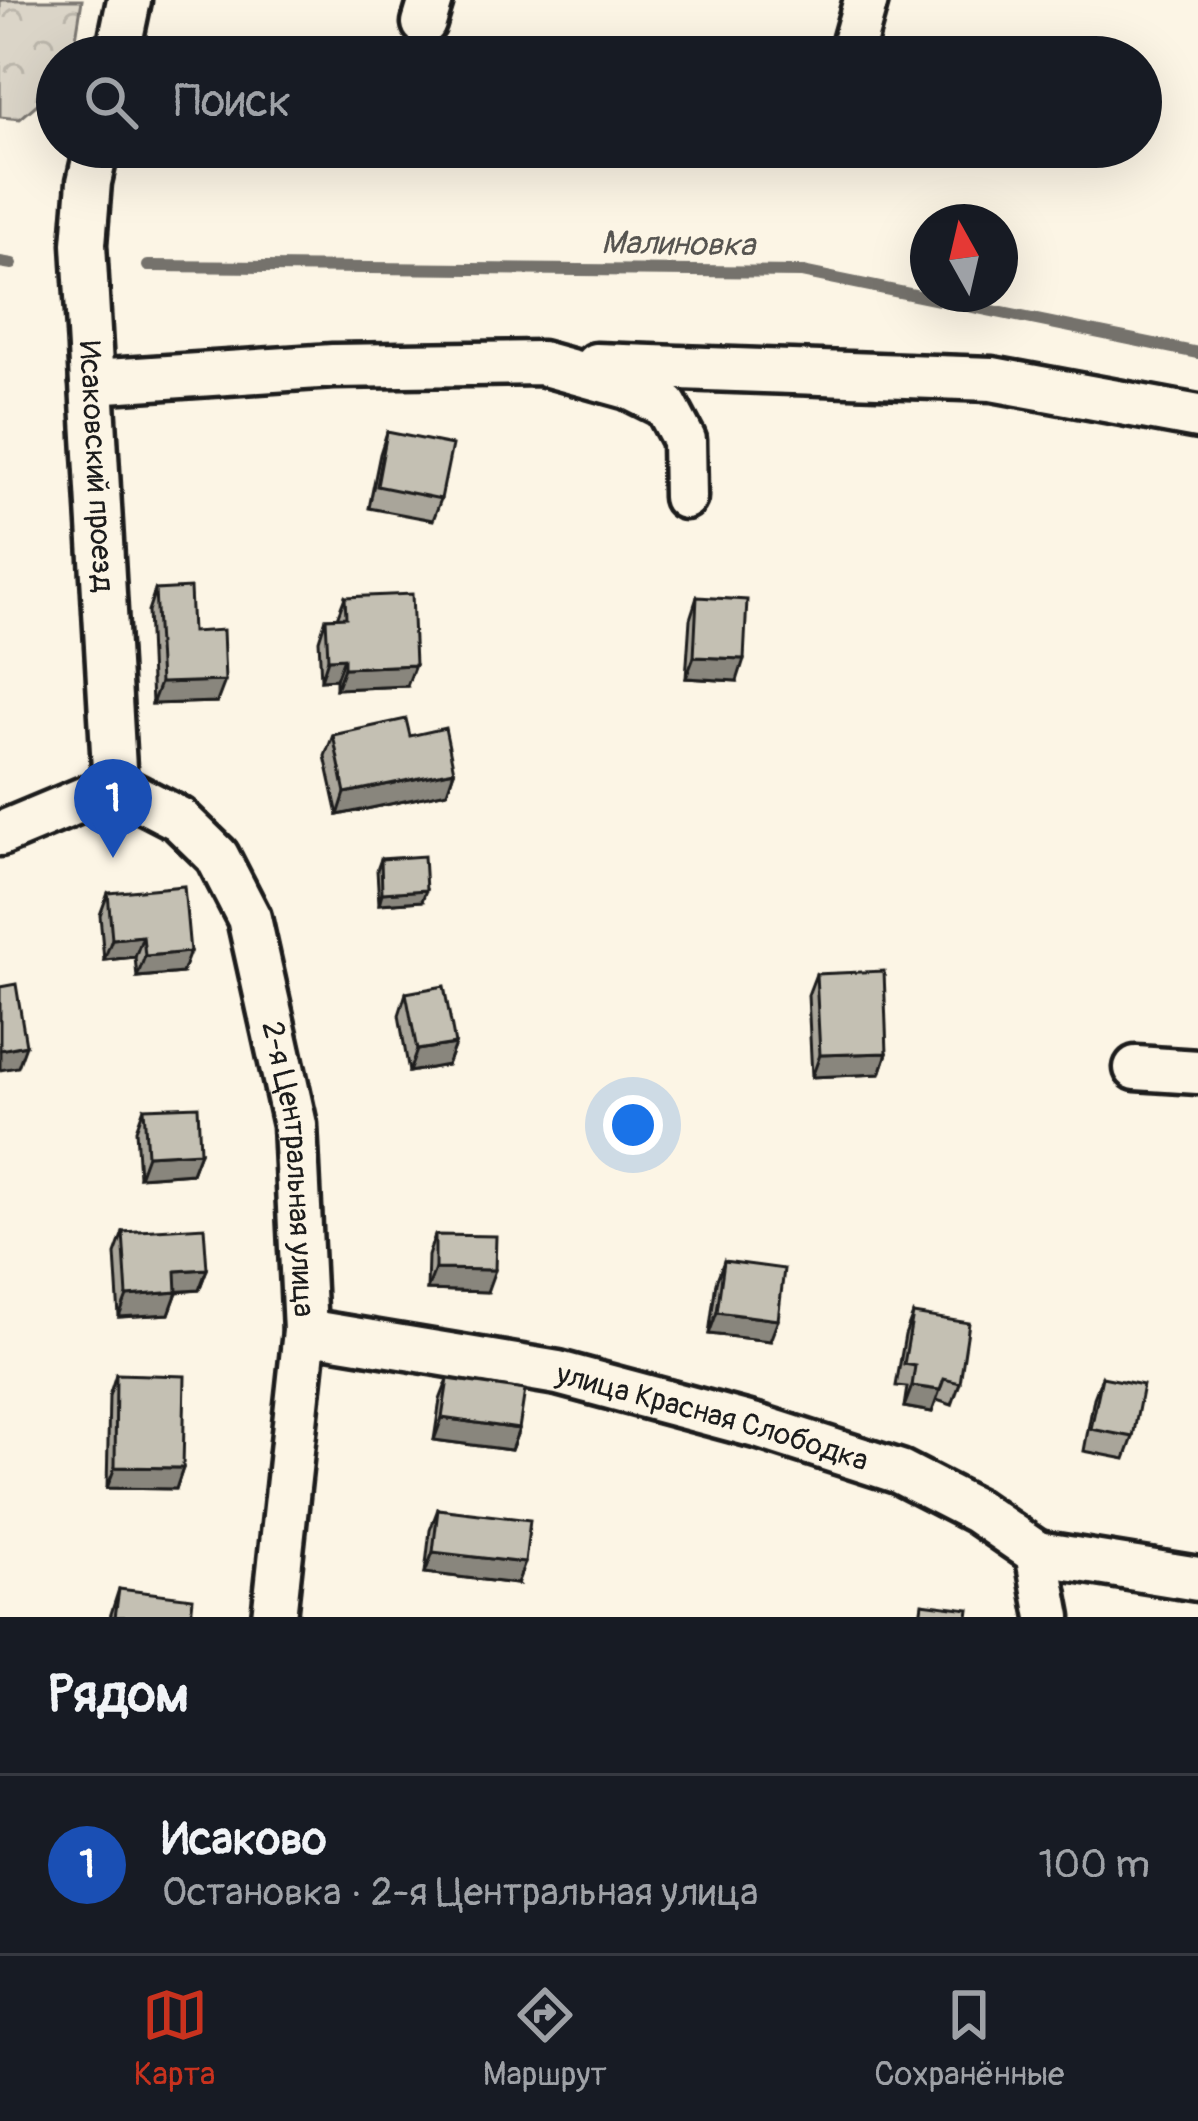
<!DOCTYPE html>
<html lang="ru">
<meta charset="utf-8">
<style>
:root{--surface:#171b24;--page:#242831;--text:#f1f3f6;--muted:#9ea1a6;--line:#363941;--accent:#c8321e}
body{margin:0;font-family:Pangolin,sans-serif;background:var(--page);color:var(--text)}
.compass{position:absolute;left:910px;top:204px;width:108px;height:108px;border-radius:50%;background:var(--surface);box-shadow:0 12px 48px #0002;rotate:352deg}
.you{position:absolute;left:633px;top:1125px;width:42px;height:42px;margin:-30px;border:9px solid #fff;border-radius:50%;background:#1a73e8;box-shadow:0 0 0 18px #1a73e833}
.badge{display:grid;place-items:center;width:78px;height:78px;border-radius:50%;background:var(--accent);color:#fff;font-size:39px;font-weight:700}
.pin{position:absolute;translate:-50% -99px;filter:drop-shadow(0 3px 6px #0008)}
.pin::after{content:'';position:absolute;top:63px;width:42px;height:36px;background:inherit;clip-path:polygon(0 0,100% 0,50% 100%)}
.list{margin:0;padding:0;list-style:none}
h2{display:flex;justify-content:space-between;align-items:center;height:156px;margin:0;padding:0 48px;font-size:51px}
h2 small{font-size:39px;font-weight:400;color:var(--muted)}
.list li{display:grid;grid-template-columns:78px 1fr auto;gap:36px;align-items:center;box-sizing:border-box;height:180px;padding:0 48px;border-top:3px solid var(--line)}
.list b{display:block;font-size:45px;white-space:nowrap}
.list p{margin:0;font-size:39px;white-space:nowrap;color:var(--muted)}
.list em{font-size:39px;font-style:normal;color:var(--muted)}
.icon{flex:none;width:66px;height:66px;fill:none;stroke:currentColor;stroke-width:2;stroke-linecap:round;stroke-linejoin:round}
.map{position:relative;flex:none;width:1198px;height:1617px;overflow:hidden}
.search{position:absolute;background:var(--surface);box-shadow:0 12px 48px #0002;left:36px;right:36px;top:36px;height:132px;display:flex;align-items:center;gap:30px;box-sizing:border-box;padding:0 42px;border-radius:66px;color:var(--muted);font-size:45px}
.sheet{height:336px;background:var(--surface)}
nav{display:flex;justify-content:space-around;align-items:center;box-sizing:border-box;height:168px;border-top:3px solid var(--line);background:var(--surface);font-size:33px;color:var(--muted)}
nav a{display:grid;justify-items:center;gap:6px}
nav .on{color:var(--accent)}
.map>svg:first-child{display:block}
.forest{fill:url(#forest-crowns);stroke:#7c7872;stroke-width:3}
.lines{fill:none;stroke-linecap:round;stroke-linejoin:round}
.stream{stroke:#75726c;stroke-width:12}
.minor-casing{stroke:#1c1c1c;stroke-width:51}
.minor{stroke:#fcf5e5;stroke-width:42}
.wall{fill:#a9a59a;stroke:#1c1c1c;stroke-width:3}
.shaded-wall{fill:#89867d;stroke:#1c1c1c;stroke-width:3}
.building{fill:#c4c0b3;stroke:#1c1c1c;stroke-width:3}
.labels{text-anchor:middle;dominant-baseline:central;stroke-width:9;stroke-linejoin:round;paint-order:stroke}
.street-label{font-size:30px;fill:#1c1c1c;stroke:#fcf5e5}
.water-label{font-size:33px;font-style:italic;fill:#575551;stroke:#fcf5e5}
</style>
<div class="map">
<svg width="1198" height="1617" viewBox="0 0 1198 1617">
<defs>
<pattern id="forest-crowns" width="20" height="18" patternUnits="userSpaceOnUse" patternTransform="scale(3)"><rect width="20" height="18" fill="#dbd5c8"/><path d="M2 6a3 3 0 1 1 6 0M12 15a3 3 0 1 1 6 0" fill="none" stroke="#bbb6ab"/></pattern>
</defs>
<rect width="100%" height="100%" fill="#fcf5e5"/>
<filter id="ink" filterUnits="userSpaceOnUse"><feTurbulence type="fractalNoise" baseFrequency=".00833" numOctaves="2"/><feDisplacementMap in="SourceGraphic" scale="24" xChannelSelector="R" yChannelSelector="G"/><feConvolveMatrix kernelMatrix="1 2 1 2 8 2 1 2 1" color-interpolation-filters="sRGB"/></filter>
<g filter="url(#ink)">
<path class="forest" d="M 0,0 L 82,0 L 73,57 L 57,57 L 57,87 L 20,119 L 0,117 Z"/>
<g class="lines">
<path class="stream" d="M 0,262 L 12,264
M 148,266 L 802,272 L 1198,353"/>
<g class="minor-casing">
<g id="minor">
<path d="M 424,23 L 431,0"/>
<path d="M 117,57 L 129,0"/>
<path d="M 850,57 L 866,0"/>
<path id="s1" d="M 97,147 L 89,182 L 84,244 L 115,786"/>
<path d="M 596,365 L 992,379 L 1198,417"/>
<path d="M 92,382 L 333,366 L 541,363 L 628,387 L 666,406 L 684,440 L 685,497"/>
<path id="s2" d="M 115,786 L 179,819 L 217,856 L 249,918 L 295,1125 L 305,1331 L 274,1617"/>
<path d="M 0,834 L 115,786"/>
<path d="M 1136,1068 L 1198,1072"/>
<path id="s3" d="M 305,1331 L 558,1373 L 760,1427 L 900,1472 L 976,1511 L 1037,1553 L 1049,1617"/>
<path d="M 1037,1553 L 1198,1579"/>
</g>
</g>
<use href="#minor" class="minor"/>
</g>
<path class="wall" d="M 387,432 L 441,499 L 433,520 L 369,508 L 380,454 Z
M 155,590 L 192,632 L 217,702 L 152,704 L 148,611 Z
M 345,597 L 407,686 L 336,689 L 336,679 L 321,680 L 319,640 L 326,618 L 337,618 Z
M 697,597 L 737,681 L 686,678 L 690,619 Z
M 333,735 L 410,736 L 454,771 L 447,792 L 338,815 L 325,756 Z
M 381,859 L 422,901 L 379,904 L 377,870 Z
M 108,893 L 182,973 L 137,977 L 135,957 L 104,960 L 100,915 Z
M 816,974 L 887,1053 L 880,1074 L 812,1077 L 808,995 Z
M 406,993 L 455,1044 L 447,1065 L 409,1072 L 399,1015 Z
M 144,1108 L 200,1152 L 192,1173 L 139,1177 L 136,1130 Z
M 123,1232 L 207,1269 L 199,1290 L 177,1292 L 169,1314 L 119,1317 L 115,1254 Z
M 435,1235 L 487,1292 L 427,1290 L 428,1256 Z
M 724,1261 L 770,1341 L 709,1334 L 716,1282 Z
M 913,1314 L 960,1383 L 952,1405 L 937,1400 L 932,1412 L 904,1407 L 907,1387 L 896,1386 L 905,1335 Z
M 116,1374 L 183,1468 L 176,1489 L 107,1488 L 109,1396 Z
M 1102,1377 L 1133,1437 L 1125,1459 L 1084,1451 L 1094,1398 Z
M 448,1379 L 519,1429 L 511,1450 L 434,1440 L 440,1400 Z
M 438,1509 L 517,1584 L 425,1573 L 430,1530 Z
M 119,1589 L 191,1617 L 110,1617 Z"/>
<path class="shaded-wall" d="M 694,657 L 744,659 L 737,681 L 686,678 Z
M 344,658 L 336,679 L 321,680 L 328,659 Z
M 415,665 L 407,686 L 336,689 L 344,668 Z
M 225,681 L 217,702 L 152,704 L 160,683 Z
M 454,771 L 447,792 L 338,815 L 345,793 Z
M 426,890 L 422,901 L 379,904 L 382,893 Z
M 143,936 L 135,957 L 104,960 L 112,939 Z
M 190,952 L 182,973 L 137,977 L 145,956 Z
M 455,1044 L 447,1065 L 409,1072 L 417,1050 Z
M 26,1045 L 18,1067 L 0,1070 L 0,1050 Z
M 887,1053 L 880,1074 L 812,1077 L 820,1055 Z
M 200,1152 L 192,1173 L 139,1177 L 147,1155 Z
M 207,1269 L 199,1290 L 168,1292 L 176,1271 Z
M 435,1269 L 495,1270 L 487,1292 L 427,1290 Z
M 177,1292 L 169,1314 L 119,1317 L 127,1296 Z
M 717,1312 L 778,1320 L 770,1341 L 709,1334 Z
M 912,1386 L 940,1390 L 932,1412 L 904,1407 Z
M 442,1418 L 519,1429 L 511,1450 L 434,1440 Z
M 115,1467 L 183,1468 L 176,1489 L 107,1488 Z
M 433,1552 L 525,1563 L 517,1584 L 425,1573 Z"/>
<path class="building" d="M 387,432 L 452,445 L 441,499 L 377,486 Z
M 190,588 L 192,632 L 223,630 L 225,681 L 160,683 L 155,590 Z
M 412,594 L 415,665 L 344,668 L 344,658 L 328,659 L 326,618 L 346,617 L 345,597 Z
M 697,597 L 747,600 L 744,659 L 694,657 Z
M 406,719 L 410,736 L 445,728 L 454,771 L 345,793 L 333,735 Z
M 424,856 L 426,890 L 382,893 L 381,859 Z
M 184,886 L 190,952 L 145,956 L 143,936 L 112,939 L 108,893 Z
M 884,971 L 887,1053 L 820,1055 L 816,974 Z
M 16,984 L 26,1045 L 0,1050 L 0,987 Z
M 444,986 L 455,1044 L 417,1050 L 406,993 Z
M 198,1106 L 200,1152 L 147,1155 L 144,1108 Z
M 204,1227 L 207,1269 L 176,1271 L 177,1292 L 127,1296 L 123,1232 Z
M 435,1235 L 496,1236 L 495,1270 L 435,1269 Z
M 724,1261 L 784,1269 L 778,1320 L 717,1312 Z
M 913,1314 L 969,1323 L 960,1383 L 944,1379 L 940,1390 L 912,1386 L 915,1366 L 904,1364 Z
M 116,1374 L 185,1376 L 183,1468 L 115,1467 Z
M 1102,1377 L 1143,1385 L 1133,1437 L 1091,1429 Z
M 448,1379 L 525,1390 L 519,1429 L 442,1418 Z
M 438,1509 L 530,1520 L 525,1563 L 433,1552 Z
M 119,1589 L 193,1598 L 191,1617 L 115,1617 Z
M 922,1603 L 969,1609 L 968,1617 L 920,1617 Z"/>
</g>
<g class="labels">
<g class="street-label">
<text stroke="none"><textPath href="#s1" startOffset="321">Исаковский проезд</textPath></text>
<text stroke="none"><textPath href="#s2" startOffset="450">2-я Центральная улица</textPath></text>
<text stroke="none"><textPath href="#s3" startOffset="417">улица Красная Слободка</textPath></text>
</g>
<g class="water-label">
<text transform="translate(678 244) rotate(1)">Малиновка</text>
</g>
</g>
</svg>
<svg class="compass" viewBox="-18 -18 36 36"><path d="M0-13l5 13h-10z" fill="#e53935"/><path d="M0 13l5-13h-10z" fill="#9ea1a6"/></svg>
<div class="you"></div>
<div class="pin badge" style="left:113px;top:858px;background:#1a4fb4">1</div>
<div class="search"><svg class="icon" aria-label="search" viewBox="0 0 24 24"><circle cx="10" cy="10" r="6"/><path d="M15 15l6 6"/></svg>Поиск</div>
</div>
<section class="sheet">
<h2>Рядом<small></small></h2>
<ul class="list">
<li><span class="badge" style="background:#1a4fb4">1</span><div><b>Исаково</b><p>Остановка · 2-я Центральная улица</p></div><em>100 m</em></li>
</ul>
</section>
<nav>
<a class="on"><svg class="icon" aria-label="map" viewBox="0 0 24 24"><path d="M3 6l6-2 6 2 6-2v14l-6 2-6-2-6 2zM9 4v14M15 6v14"/></svg>Карта</a>
<a><svg class="icon" aria-label="directions" viewBox="0 0 24 24"><path d="M12 3l9 9-9 9-9-9zM9 14v-3h6M13 9l2 2-2 2"/></svg>Маршрут</a>
<a><svg class="icon" aria-label="saved" viewBox="0 0 24 24"><path d="M7 4h10v16l-5-4-5 4z"/></svg>Сохранённые</a>
</nav>
